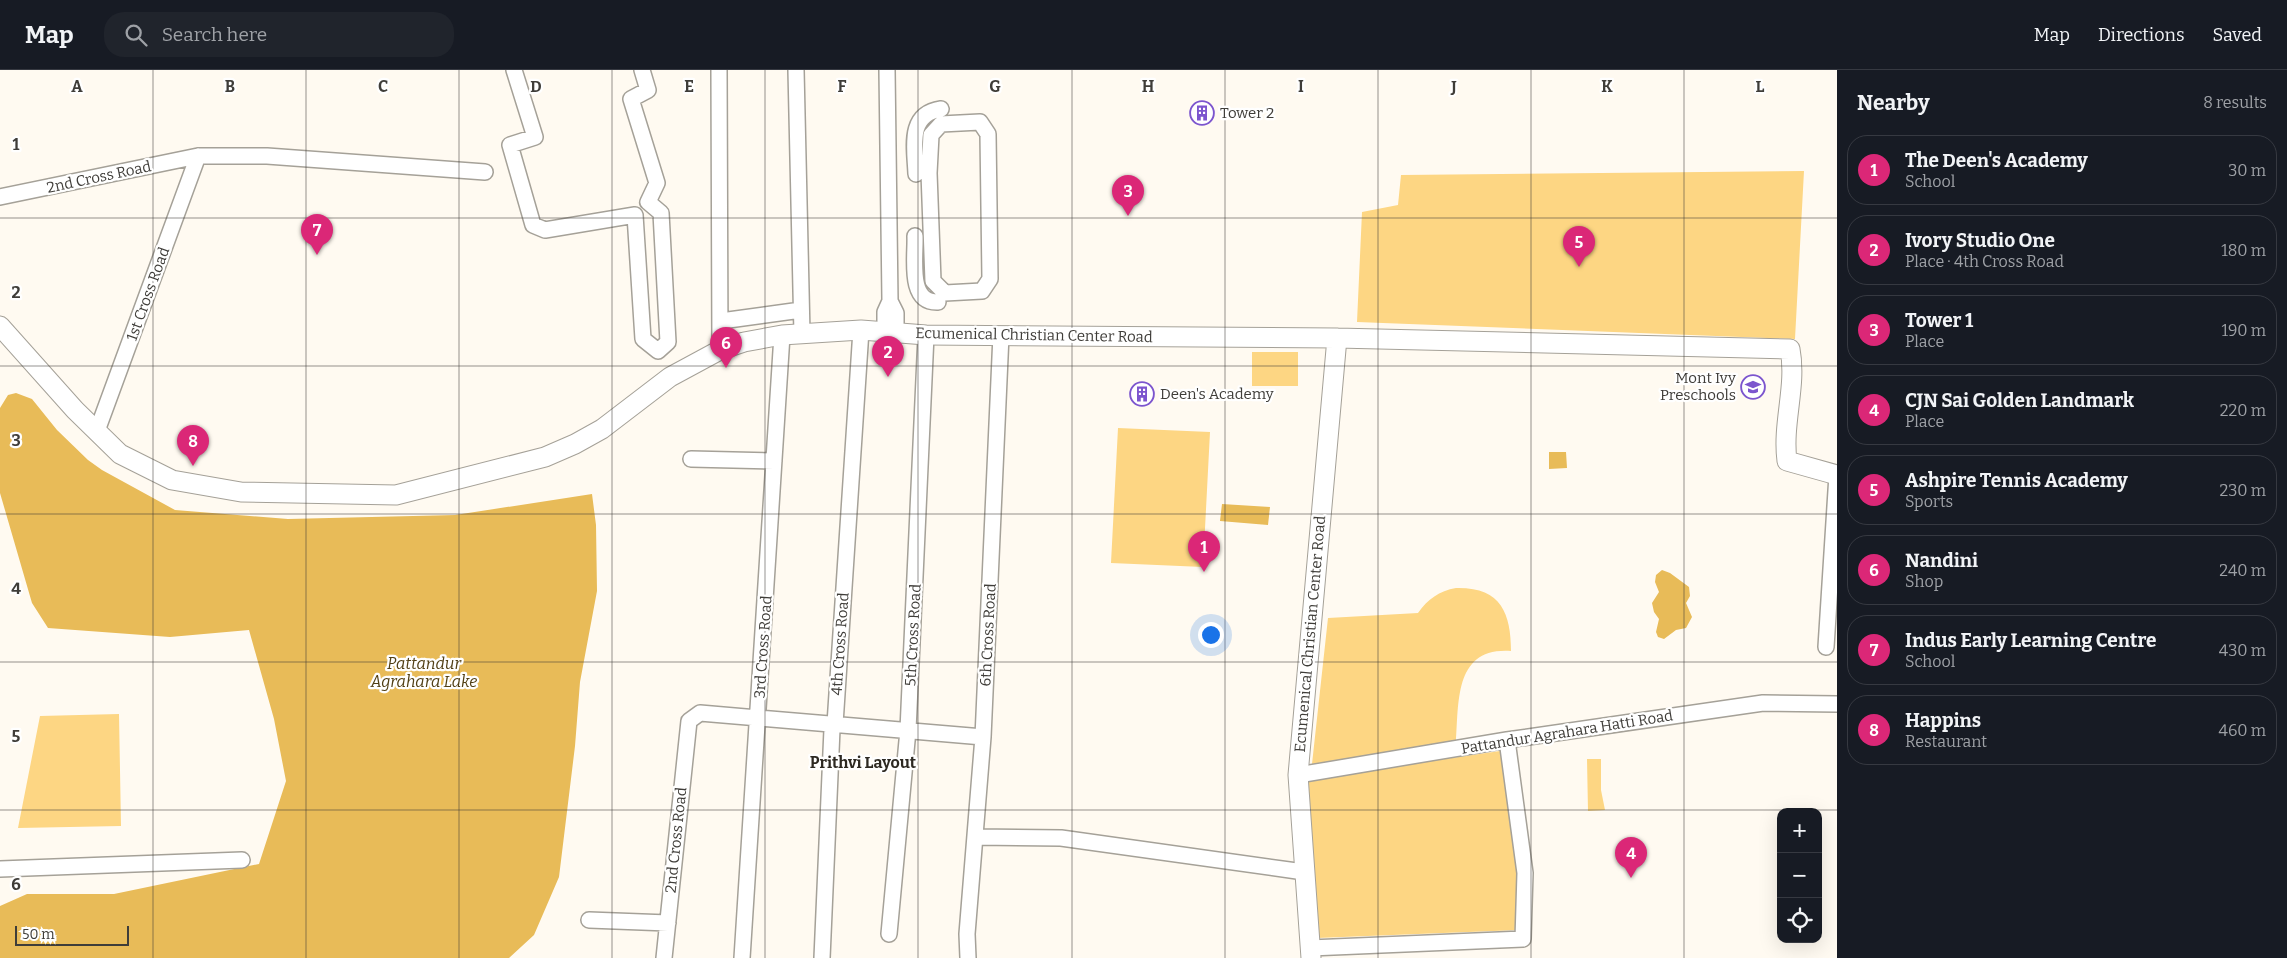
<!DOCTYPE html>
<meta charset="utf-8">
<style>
:root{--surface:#171b24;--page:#20242c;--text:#f1f3f6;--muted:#9ea1a6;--line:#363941;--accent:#db2777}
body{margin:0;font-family:Bitter,serif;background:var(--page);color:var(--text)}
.controls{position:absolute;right:15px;bottom:15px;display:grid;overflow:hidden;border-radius:10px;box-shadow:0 5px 20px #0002}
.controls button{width:45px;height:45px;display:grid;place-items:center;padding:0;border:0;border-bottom:1px solid var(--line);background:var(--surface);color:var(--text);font:25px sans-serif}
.scale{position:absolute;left:15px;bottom:12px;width:114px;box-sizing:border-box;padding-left:5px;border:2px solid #3f3d39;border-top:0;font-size:14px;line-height:18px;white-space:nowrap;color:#3f3d39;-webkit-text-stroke:4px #fff;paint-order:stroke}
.you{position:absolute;left:1210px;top:564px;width:18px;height:18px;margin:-12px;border:4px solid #fff;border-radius:50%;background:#1a73e8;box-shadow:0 0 0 8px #1a73e833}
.badge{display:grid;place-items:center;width:32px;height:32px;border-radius:50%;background:var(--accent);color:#fff;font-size:16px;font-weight:700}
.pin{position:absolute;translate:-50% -41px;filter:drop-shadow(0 1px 2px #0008)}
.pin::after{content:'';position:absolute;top:26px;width:18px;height:15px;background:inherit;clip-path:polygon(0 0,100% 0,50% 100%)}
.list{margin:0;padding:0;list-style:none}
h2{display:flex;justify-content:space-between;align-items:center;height:65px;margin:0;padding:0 20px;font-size:21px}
h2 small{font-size:16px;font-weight:400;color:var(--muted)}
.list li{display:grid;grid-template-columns:32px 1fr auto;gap:15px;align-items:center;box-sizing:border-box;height:70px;margin:0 10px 10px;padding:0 10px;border:1px solid var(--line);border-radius:20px}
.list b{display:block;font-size:19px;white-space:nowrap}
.list p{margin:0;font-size:16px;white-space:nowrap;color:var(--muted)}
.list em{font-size:16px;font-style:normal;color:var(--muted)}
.icon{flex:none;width:28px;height:28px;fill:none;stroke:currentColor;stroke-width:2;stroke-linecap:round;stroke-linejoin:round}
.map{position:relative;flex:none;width:1837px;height:888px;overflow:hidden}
header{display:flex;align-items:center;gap:30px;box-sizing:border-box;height:70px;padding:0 25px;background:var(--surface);border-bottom:1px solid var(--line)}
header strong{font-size:24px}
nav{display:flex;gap:28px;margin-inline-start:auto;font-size:18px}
.search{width:350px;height:45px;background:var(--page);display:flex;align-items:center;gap:12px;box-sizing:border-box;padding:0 18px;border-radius:20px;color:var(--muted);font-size:19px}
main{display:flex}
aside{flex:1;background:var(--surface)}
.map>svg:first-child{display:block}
.green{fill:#fdd683}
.water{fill:#e8bb58}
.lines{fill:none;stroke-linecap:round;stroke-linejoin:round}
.minor-casing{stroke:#a5a198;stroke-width:18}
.tertiary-casing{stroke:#a5a198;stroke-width:21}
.minor{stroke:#fff;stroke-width:15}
.tertiary{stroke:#fff;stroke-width:19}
.grid{fill:none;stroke:#3f3d39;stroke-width:1;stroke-opacity:0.55}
.labels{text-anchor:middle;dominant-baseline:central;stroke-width:4.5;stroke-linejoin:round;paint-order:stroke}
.poi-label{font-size:15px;fill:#3f3d39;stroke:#fff;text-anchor:start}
.street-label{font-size:15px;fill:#3f3d39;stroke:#fff}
.water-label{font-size:16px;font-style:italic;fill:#513f15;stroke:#fff}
.neighbourhood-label{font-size:16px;font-weight:bold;fill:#2d2922;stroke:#fff}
.grid-label{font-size:16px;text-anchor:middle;font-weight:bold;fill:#3f3d39;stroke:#fff;stroke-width:4.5;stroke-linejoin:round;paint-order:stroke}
</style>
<header>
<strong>Map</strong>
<div class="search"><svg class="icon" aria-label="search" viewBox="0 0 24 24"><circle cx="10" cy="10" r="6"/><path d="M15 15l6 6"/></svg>Search here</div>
<nav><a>Map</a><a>Directions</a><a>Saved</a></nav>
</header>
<main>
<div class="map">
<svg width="1837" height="888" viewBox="0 0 1837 888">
<rect width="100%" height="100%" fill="#fffaf1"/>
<path class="green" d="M 1804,101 L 1795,269 L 1357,252 L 1362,142 L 1398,135 L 1401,105 Z
M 1252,282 L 1298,282 L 1298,316 L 1252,316 Z
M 1118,358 L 1210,362 L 1203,497 L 1111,493 Z
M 1456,518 C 1501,517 1511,543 1511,581 C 1454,577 1459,632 1456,672 L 1312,694 L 1328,548 L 1418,543 C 1428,529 1439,521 1456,518 Z
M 119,644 L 121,756 L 18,758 L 40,646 Z
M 1500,681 L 1519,800 L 1519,860 L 1317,868 L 1306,709 Z
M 1587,689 L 1601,689 L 1601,720 L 1605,740 L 1588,741 Z"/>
<path class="water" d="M 16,323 L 32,329 L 57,360 L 88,390 L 102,400 L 175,440 L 288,449 L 455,445 L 592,424 L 596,455 L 597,521 L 580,612 L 575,676 L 559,807 L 534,865 L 509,888 L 0,888 L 0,836 L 27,824 L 114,824 L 259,794 L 286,711 L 274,649 L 249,560 L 170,567 L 48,558 L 32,533 L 0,423 L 0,338 L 8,325 Z
M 1549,382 L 1566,382 L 1567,398 L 1549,399 Z
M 1222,434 L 1270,437 L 1268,455 L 1220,451 Z
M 1662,500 L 1670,503 L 1689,517 L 1690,526 L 1686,533 L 1692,547 L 1686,558 L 1676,560 L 1664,569 L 1658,567 L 1656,562 L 1659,549 L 1654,542 L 1652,533 L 1659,522 L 1655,512 L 1656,505 Z"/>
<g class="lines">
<g class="minor-casing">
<path id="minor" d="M 514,0 L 535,67 L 510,75 L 533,155 L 545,160 L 635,145 L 643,269 L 658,281 L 668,272 L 661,143 L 648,132 L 657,113 L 631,29 L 648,20 L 642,0
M 719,0 L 720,280
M 796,0 L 802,264
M 887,0 L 890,231
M 980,52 L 988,64 L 990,209 L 982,221 L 945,223 L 933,211 L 929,103 L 931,65 L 941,54 Z
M 916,104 C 915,78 907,44 941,39
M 0,127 L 198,86 L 267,86 L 485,102
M 915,166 C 916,187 907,233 938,232
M 721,251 L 801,240
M 885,262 L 885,242 L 890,231 L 896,243 L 896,261
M 97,361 L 198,86
M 691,389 L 774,391
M 1826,577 L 1837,405
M 1298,705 L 1507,670 L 1763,633 L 1837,634
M 975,767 L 1061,768 L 1304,802
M 0,799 L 242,790
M 589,850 L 668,853
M 889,864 L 908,660 L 926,265
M 1310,878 L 1523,869 L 1525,803 L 1507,670
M 664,888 L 689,651 L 700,643 L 983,667
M 742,888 L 782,265
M 822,888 L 832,659 L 835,654 L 861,260
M 968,888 L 967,864 L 983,667 L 1001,265"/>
</g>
<g class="tertiary-casing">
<path id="tertiary" d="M 0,256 L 75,340 L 120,384 L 172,410 L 241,422 L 396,425 L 545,387 L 575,374 L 602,359 L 670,307 L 720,280 L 744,272 L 782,265 L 861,260 L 926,265 L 1337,268 L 1790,279 C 1797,316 1782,353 1787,391 L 1837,405
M 1311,888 L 1298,705 L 1337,268"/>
</g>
<use href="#minor" class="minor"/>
<use href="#tertiary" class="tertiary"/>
</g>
<path class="grid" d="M 153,0 L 153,888M 306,0 L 306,888M 459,0 L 459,888M 612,0 L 612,888M 765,0 L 765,888M 918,0 L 918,888M 1072,0 L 1072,888M 1225,0 L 1225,888M 1378,0 L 1378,888M 1531,0 L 1531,888M 1684,0 L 1684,888M 0,148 L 1837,148M 0,296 L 1837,296M 0,444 L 1837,444M 0,592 L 1837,592M 0,740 L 1837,740"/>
<defs>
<g id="building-ring" transform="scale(1.25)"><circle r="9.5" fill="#fff" stroke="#7c55ce" stroke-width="1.5"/><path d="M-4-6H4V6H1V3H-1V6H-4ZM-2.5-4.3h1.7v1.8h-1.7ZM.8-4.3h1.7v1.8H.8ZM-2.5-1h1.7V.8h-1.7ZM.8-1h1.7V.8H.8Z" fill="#7c55ce"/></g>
<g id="school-ring" transform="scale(1.25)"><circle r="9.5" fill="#fff" stroke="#7c55ce" stroke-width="1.5"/><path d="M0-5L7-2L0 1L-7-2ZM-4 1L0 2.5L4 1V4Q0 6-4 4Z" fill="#7c55ce"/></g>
</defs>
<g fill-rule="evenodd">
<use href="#building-ring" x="1202" y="43"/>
<use href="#school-ring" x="1753" y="317"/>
<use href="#building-ring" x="1142" y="324"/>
</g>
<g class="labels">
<g class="poi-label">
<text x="1220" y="43">Tower 2</text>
<text x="1736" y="308" text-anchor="end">Mont Ivy<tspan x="1736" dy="17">Preschools</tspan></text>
<text x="1160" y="324">Deen's Academy</text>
</g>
<g class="street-label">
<text transform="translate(99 107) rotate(-12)">2nd Cross Road</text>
<text transform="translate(148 224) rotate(-70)">1st Cross Road</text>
<text transform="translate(1034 265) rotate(1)">Ecumenical Christian Center Road</text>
<text transform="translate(1310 564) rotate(-85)">Ecumenical Christian Center Road</text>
<text transform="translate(913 565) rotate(-87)">5th Cross Road</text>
<text transform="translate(988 565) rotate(-87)">6th Cross Road</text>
<text transform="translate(840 574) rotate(-86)">4th Cross Road</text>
<text transform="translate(763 577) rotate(-86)">3rd Cross Road</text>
<text transform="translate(1567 662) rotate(-9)">Pattandur Agrahara Hatti Road</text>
<text transform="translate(676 770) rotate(-84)">2nd Cross Road</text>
</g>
<g class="water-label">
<text x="424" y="593">Pattandur<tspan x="424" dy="18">Agrahara Lake</tspan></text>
</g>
<g class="neighbourhood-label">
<text x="863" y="692">Prithvi Layout</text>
</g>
</g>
<g class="grid-label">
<text x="77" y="22">A</text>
<text x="230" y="22">B</text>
<text x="383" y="22">C</text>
<text x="536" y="22">D</text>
<text x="689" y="22">E</text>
<text x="842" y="22">F</text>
<text x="995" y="22">G</text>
<text x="1148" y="22">H</text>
<text x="1301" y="22">I</text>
<text x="1454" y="22">J</text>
<text x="1607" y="22">K</text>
<text x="1760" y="22">L</text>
<text x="16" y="80">1</text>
<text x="16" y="228">2</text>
<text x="16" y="376">3</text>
<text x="16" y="524">4</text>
<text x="16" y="672">5</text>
<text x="16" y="820">6</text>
</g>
</svg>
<div class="controls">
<button>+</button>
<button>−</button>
<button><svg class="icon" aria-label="locate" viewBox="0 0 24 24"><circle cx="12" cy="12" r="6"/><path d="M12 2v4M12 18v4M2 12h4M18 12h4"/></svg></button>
</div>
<div class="scale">50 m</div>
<div class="you"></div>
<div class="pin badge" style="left:1204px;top:502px">1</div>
<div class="pin badge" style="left:888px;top:307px">2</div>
<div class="pin badge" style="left:1128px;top:146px">3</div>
<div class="pin badge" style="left:1631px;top:808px">4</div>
<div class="pin badge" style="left:1579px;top:197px">5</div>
<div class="pin badge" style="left:726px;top:298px">6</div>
<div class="pin badge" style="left:317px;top:185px">7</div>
<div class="pin badge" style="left:193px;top:396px">8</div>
</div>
<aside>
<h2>Nearby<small>8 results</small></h2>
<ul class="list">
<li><span class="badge">1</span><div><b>The Deen's Academy</b><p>School</p></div><em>30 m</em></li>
<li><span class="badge">2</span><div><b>Ivory Studio One</b><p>Place · 4th Cross Road</p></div><em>180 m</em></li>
<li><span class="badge">3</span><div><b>Tower 1</b><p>Place</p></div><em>190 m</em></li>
<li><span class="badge">4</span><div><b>CJN Sai Golden Landmark</b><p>Place</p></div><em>220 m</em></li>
<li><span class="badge">5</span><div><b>Ashpire Tennis Academy</b><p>Sports</p></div><em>230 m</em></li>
<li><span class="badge">6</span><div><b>Nandini</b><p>Shop</p></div><em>240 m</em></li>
<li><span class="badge">7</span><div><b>Indus Early Learning Centre</b><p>School</p></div><em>430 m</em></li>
<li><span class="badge">8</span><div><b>Happins</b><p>Restaurant</p></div><em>460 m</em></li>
</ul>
</aside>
</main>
